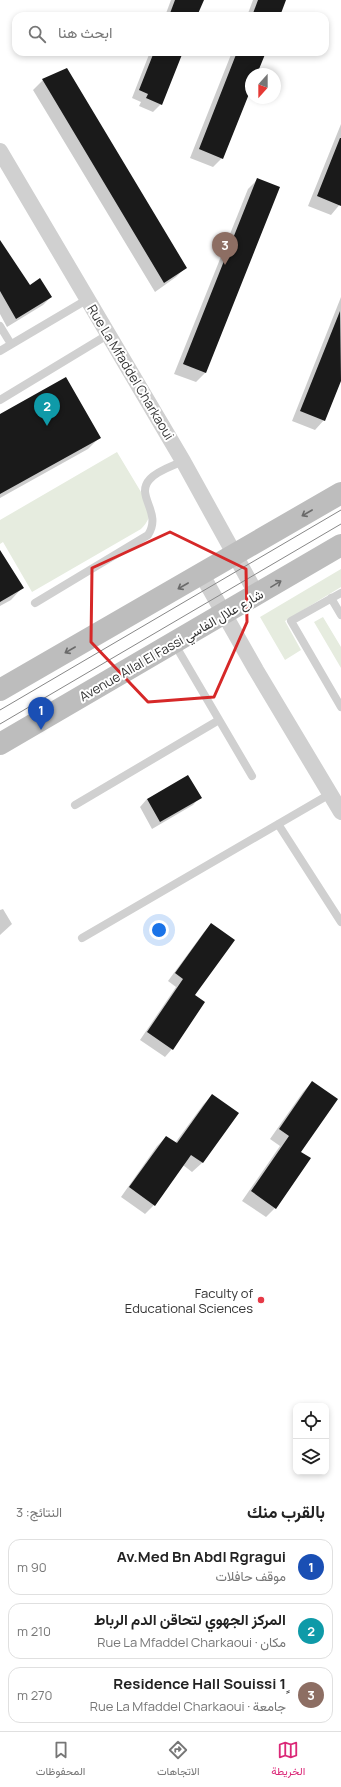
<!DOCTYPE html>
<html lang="ar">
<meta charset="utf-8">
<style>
:root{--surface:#fff;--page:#f6f6f6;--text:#222;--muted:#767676;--line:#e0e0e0;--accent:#db2777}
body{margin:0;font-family:Manrope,Vazirmatn,sans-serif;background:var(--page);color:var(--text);direction:rtl}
.controls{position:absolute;right:12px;bottom:12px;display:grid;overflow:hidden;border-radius:8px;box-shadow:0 2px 6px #0003}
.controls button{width:36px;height:36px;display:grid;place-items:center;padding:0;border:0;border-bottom:1px solid var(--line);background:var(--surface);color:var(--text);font:20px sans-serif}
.compass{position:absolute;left:245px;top:68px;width:36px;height:36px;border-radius:50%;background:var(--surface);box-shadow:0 2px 6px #0003;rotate:201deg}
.you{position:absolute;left:159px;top:930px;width:14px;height:14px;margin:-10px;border:3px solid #fff;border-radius:50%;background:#1a73e8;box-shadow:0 0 0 6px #1a73e833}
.badge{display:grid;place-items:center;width:26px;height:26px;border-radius:50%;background:var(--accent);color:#fff;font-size:13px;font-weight:700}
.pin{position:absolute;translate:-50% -33px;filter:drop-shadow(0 1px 2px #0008)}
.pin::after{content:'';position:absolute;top:21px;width:14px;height:12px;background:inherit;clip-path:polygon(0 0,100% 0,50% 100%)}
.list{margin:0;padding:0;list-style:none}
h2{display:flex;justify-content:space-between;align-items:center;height:52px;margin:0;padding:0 16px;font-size:17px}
h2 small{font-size:13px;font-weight:400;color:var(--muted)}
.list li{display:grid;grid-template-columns:26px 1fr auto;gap:12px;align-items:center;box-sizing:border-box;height:56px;margin:0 8px 8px;padding:0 8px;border:1px solid var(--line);border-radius:12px}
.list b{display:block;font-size:15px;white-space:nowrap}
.list p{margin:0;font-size:13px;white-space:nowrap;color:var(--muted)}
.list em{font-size:13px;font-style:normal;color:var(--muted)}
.icon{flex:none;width:22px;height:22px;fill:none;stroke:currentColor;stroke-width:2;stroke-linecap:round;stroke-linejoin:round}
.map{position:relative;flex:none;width:341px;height:1487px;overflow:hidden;direction:ltr}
.search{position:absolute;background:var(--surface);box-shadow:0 2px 6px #0003;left:12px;right:12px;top:12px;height:44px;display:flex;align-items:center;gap:10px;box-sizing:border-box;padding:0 14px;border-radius:12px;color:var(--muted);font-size:15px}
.sheet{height:244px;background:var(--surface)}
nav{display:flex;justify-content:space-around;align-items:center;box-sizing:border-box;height:56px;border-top:1px solid var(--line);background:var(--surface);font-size:11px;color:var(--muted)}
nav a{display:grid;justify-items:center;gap:2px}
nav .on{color:var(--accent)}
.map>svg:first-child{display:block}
.green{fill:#e6ecdf}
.shadow{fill:#0003}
.building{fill:#1a1a1a}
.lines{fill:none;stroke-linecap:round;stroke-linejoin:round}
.lane{stroke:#d0d0d0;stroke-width:8}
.street{stroke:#d0d0d0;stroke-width:16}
.secondary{stroke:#bdbdbd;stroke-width:22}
.tram{stroke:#888;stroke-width:1}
.oneway{stroke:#6a6a6a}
.marked{fill:none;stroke:#d62828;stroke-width:3;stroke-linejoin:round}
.poi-dot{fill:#e63946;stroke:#fff;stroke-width:1.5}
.labels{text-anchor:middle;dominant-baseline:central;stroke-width:4;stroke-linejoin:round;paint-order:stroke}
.street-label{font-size:13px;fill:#333;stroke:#fff}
.poi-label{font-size:13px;fill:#333;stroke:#fff;text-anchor:end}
</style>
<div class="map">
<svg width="341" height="1487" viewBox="0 0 341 1487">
<rect width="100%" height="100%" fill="#fff"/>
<path class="green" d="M 117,452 L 150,507 C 150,517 148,522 141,529 L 32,592 L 3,542 L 0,544 L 0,520 Z
M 341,569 L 341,587 L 285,621 L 301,650 L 285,660 L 260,617 Z
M 323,617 L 341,647 L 341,668 L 314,622 Z"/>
<path class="shadow" d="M 171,0 L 203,0 L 196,16 L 165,16 Z
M 253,0 L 285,0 L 279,16 L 247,16 Z
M 150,52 L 182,52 L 161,104 L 153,112 L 139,106 L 141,102 L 132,98 Z
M 232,52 L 265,52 L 256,74 L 251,74 L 251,86 L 222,158 L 213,167 L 190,158 Z
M 67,69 L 185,268 L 176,277 L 155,292 L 33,90 L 43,80 Z
M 341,124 L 341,203 L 331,215 L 308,206 Z
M 258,179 L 279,188 L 205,373 L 196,382 L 174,374 L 248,189 Z
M 0,242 L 29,286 L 51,297 L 43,305 L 7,327 L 0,314 Z
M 341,297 L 341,378 L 324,420 L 315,430 L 292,421 Z
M 0,416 L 100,437 L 88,449 L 0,498 Z
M 0,552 L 22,588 L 11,600 L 0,606 Z
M 200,797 L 193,805 L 152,829 L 140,807 L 147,799 Z
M 3,909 L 12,924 L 0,935 L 0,910 Z
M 212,924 L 194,995 L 172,1049 L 165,1057 L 140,1040 L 176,987 L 168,981 L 204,932 Z
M 312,1082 L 300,1152 L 275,1208 L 266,1217 L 242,1201 L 280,1146 L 270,1139 L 303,1092 Z
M 212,1095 L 237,1113 L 202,1163 L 192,1172 L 183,1165 L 154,1205 L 145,1214 L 121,1197 L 157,1146 L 166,1137 L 175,1143 L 203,1105 Z"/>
<path class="building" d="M 175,0 L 204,0 L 197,16 L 169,16 Z
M 258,0 L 286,0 L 280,16 L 252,16 Z
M 154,52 L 183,52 L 162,105 L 146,98 L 148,94 L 139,90 Z
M 237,52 L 266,52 L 257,74 L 251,74 L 251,89 L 223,159 L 199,149 Z
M 67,68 L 187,268 L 164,283 L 42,79 Z
M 340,138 L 341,138 L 341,206 L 317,196 Z
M 257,178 L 280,187 L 206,373 L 183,364 Z
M 0,240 L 30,285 L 40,278 L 52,297 L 16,319 L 0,291 Z
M 340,311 L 341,381 L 325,421 L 300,411 Z
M 66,377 L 101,438 L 0,494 L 0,414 Z
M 0,550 L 24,588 L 0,602 Z
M 188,775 L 202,798 L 160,822 L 147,799 Z
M 211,923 L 235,940 L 195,995 L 205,1002 L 173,1050 L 147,1032 L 183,979 L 175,973 Z
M 312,1081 L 338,1099 L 301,1152 L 311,1158 L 276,1209 L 251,1191 L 289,1136 L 279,1129 Z
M 212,1094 L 239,1113 L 203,1163 L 191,1155 L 155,1206 L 129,1187 L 166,1136 L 177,1143 Z"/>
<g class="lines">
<path class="lane" d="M 0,326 L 11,344
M 0,351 L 88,299
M 0,400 L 109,334
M 341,593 L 291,621 L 341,707
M 331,598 L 341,615
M 35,603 L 148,535 C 163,512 134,496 150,479 C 158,470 173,466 183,461
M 174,643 L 252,776
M 75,805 L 219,720
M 278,824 L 341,922
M 82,938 L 330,794"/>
<path class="street" d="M 0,151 L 183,461 L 257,595
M 202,575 L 256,670 L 341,812"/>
<path class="secondary" d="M 0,690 L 341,493
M 0,744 L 341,545"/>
<path class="tram" d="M 0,710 L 341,510
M 0,724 L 341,524"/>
</g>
<defs><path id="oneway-shaft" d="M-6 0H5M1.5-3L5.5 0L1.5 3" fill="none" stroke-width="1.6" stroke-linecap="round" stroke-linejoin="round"/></defs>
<g class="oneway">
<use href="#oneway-shaft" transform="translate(307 513) rotate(150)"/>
<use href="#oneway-shaft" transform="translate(276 584) rotate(-31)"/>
<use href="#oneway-shaft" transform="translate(183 586) rotate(150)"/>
<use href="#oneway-shaft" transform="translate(70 650) rotate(150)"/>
</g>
<path class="marked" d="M 170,532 L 246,569 L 247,622 L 214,697 L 148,702 L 91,642 L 92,568 Z"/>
<circle class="poi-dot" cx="261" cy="1300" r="4"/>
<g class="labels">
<g class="street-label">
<text transform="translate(131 372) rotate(59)">Rue La Mfaddel Charkaoui</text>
<text transform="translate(171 645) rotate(-30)">Avenue Allal El Fassi شارع علال الفاسي</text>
</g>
<g class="poi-label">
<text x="253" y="1293">Faculty of<tspan x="253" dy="15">Educational Sciences</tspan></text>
</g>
</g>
</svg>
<div class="controls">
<button><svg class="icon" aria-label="locate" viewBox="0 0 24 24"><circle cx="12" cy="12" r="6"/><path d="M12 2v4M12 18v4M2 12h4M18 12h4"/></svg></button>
<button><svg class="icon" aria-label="layers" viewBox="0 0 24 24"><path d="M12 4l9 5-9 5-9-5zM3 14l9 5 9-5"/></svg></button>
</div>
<svg class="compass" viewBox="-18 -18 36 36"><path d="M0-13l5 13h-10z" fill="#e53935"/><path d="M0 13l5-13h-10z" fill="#767676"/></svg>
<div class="you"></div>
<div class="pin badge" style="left:41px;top:730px;background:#1a4fb4">1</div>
<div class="pin badge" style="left:47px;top:426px;background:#0f9aa8">2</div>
<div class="pin badge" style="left:225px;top:265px;background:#8d6e63">3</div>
<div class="search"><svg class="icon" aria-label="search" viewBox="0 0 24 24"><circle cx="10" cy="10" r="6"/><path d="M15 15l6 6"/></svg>ابحث هنا</div>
</div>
<section class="sheet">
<h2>بالقرب منك<small>النتائج: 3</small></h2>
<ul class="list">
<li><span class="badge" style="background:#1a4fb4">1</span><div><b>Av.Med Bn Abdl Rgragui</b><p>موقف حافلات</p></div><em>90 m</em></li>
<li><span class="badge" style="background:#0f9aa8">2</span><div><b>المركز الجهوي لتحاقن الدم الرباط</b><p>مكان · Rue La Mfaddel Charkaoui</p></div><em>210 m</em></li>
<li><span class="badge" style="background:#8d6e63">3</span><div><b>ٍResidence Hall Souissi 1</b><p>جامعة · Rue La Mfaddel Charkaoui</p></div><em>270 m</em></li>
</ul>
</section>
<nav>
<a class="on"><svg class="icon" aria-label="map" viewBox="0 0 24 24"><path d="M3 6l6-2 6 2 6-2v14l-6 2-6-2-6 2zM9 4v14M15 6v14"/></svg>الخريطة</a>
<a><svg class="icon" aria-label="directions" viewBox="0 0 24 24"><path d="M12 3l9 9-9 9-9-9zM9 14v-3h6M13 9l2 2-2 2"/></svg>الاتجاهات</a>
<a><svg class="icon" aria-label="saved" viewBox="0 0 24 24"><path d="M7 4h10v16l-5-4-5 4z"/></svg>المحفوظات</a>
</nav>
